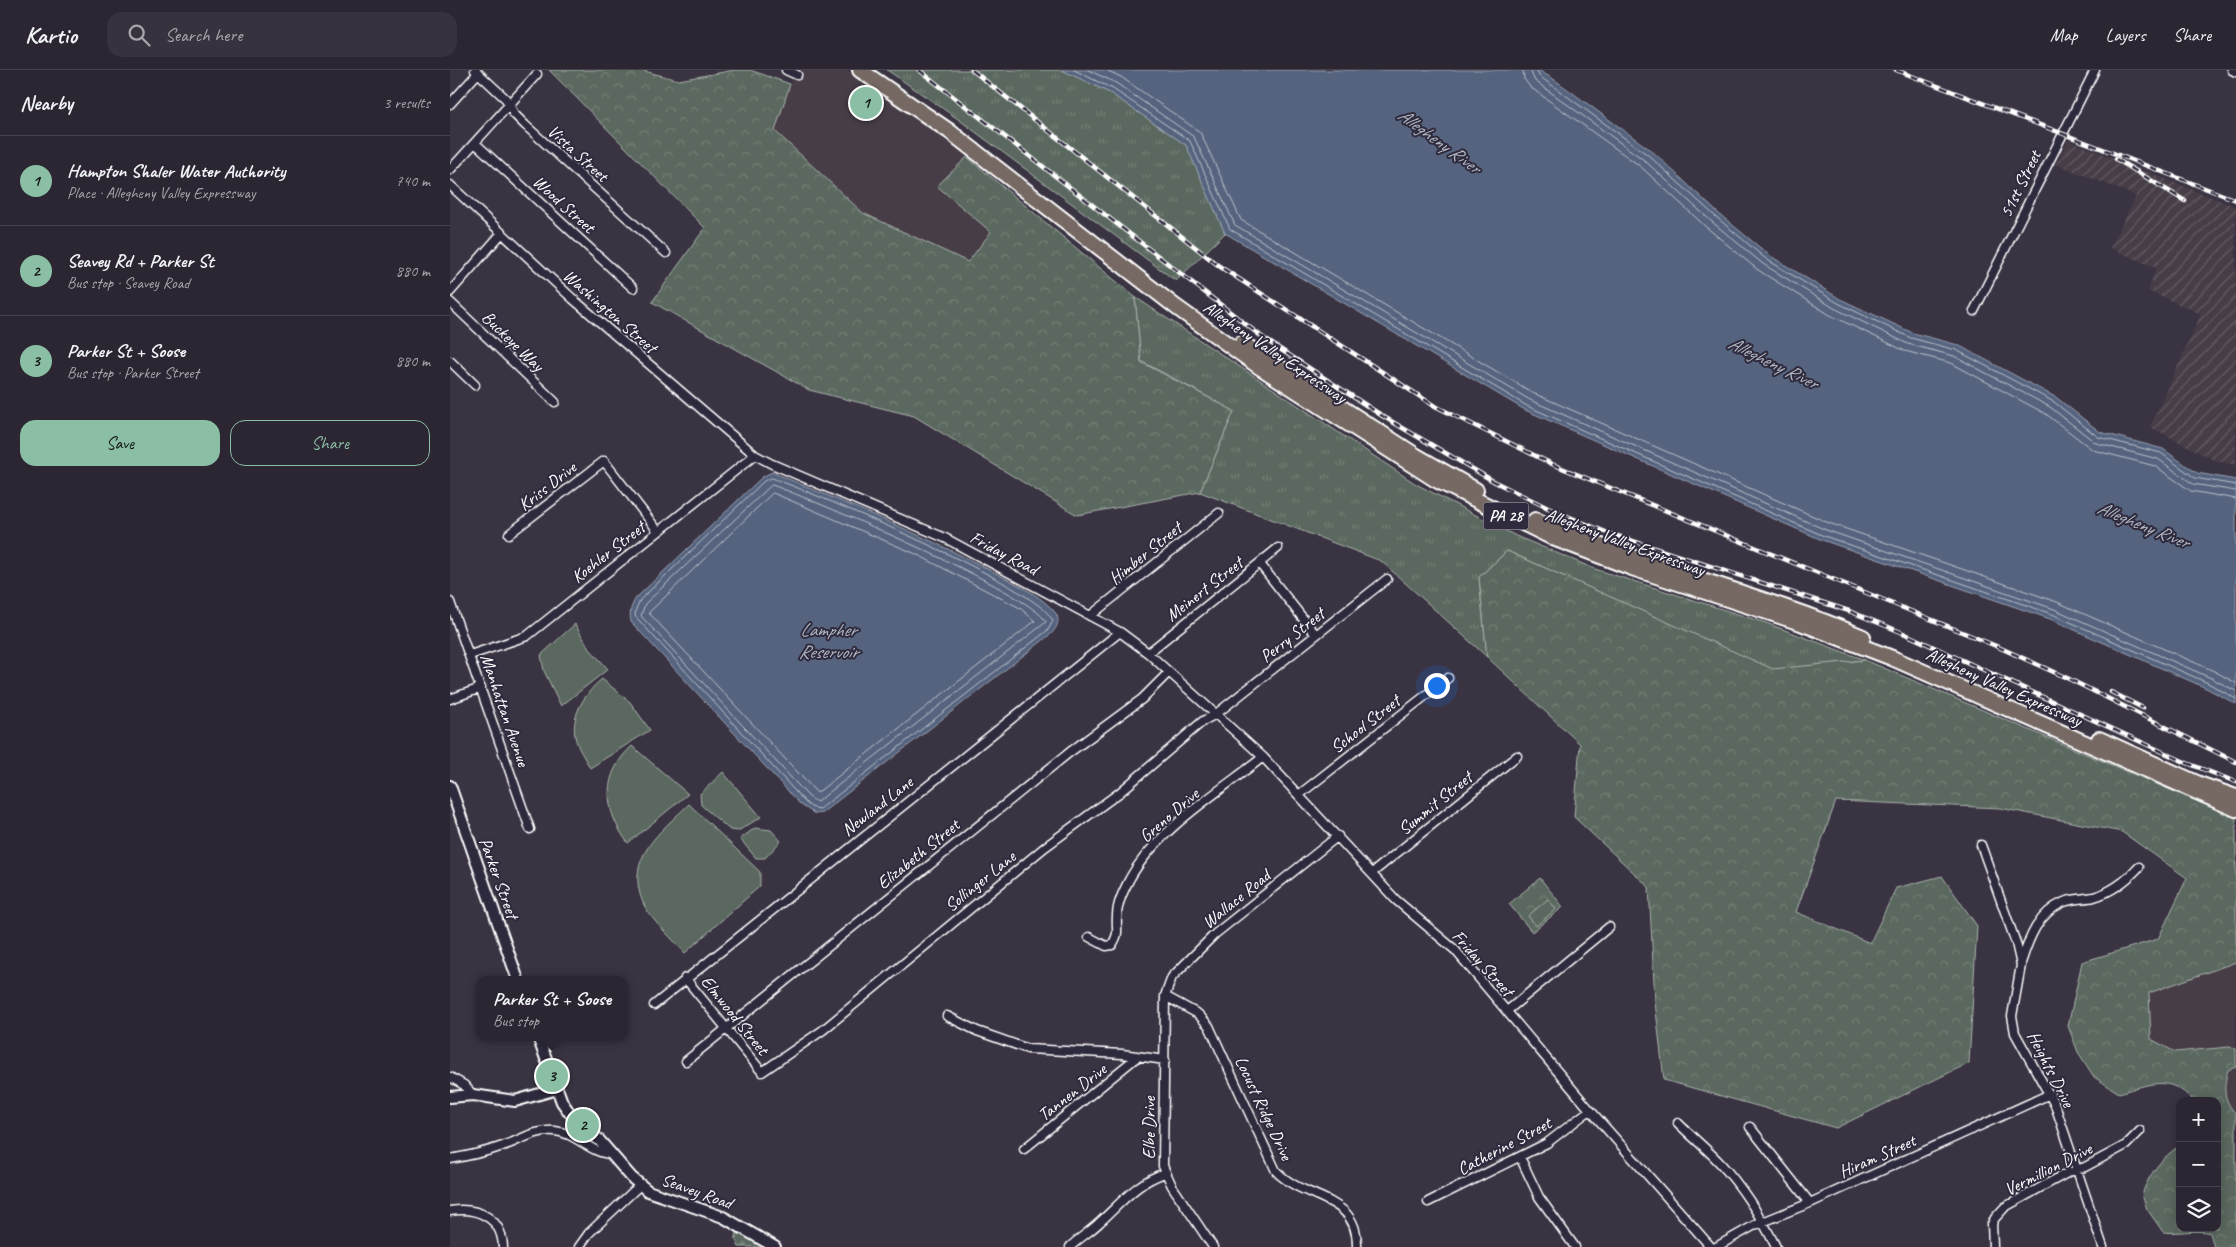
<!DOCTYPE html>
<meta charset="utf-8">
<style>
:root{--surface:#2c2632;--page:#38323e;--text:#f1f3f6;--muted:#a6a5ac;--line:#48434d;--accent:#8abfa5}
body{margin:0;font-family:Caveat,sans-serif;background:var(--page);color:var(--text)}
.controls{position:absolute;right:15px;bottom:15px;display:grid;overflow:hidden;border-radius:10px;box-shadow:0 2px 12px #0003}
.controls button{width:45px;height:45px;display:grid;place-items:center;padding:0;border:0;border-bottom:1px solid var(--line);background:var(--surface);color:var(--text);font:25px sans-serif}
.you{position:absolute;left:986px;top:615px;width:18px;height:18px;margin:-12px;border:4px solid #fff;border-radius:50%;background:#1a73e8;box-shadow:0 0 0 8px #1a73e833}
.badge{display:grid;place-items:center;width:32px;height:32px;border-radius:50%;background:var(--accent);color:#111;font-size:16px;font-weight:700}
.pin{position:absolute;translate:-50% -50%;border:2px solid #fff;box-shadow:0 1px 5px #0006}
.popup{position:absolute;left:26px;top:906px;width:152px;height:65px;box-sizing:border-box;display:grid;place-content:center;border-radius:10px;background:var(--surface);filter:drop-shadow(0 1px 4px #0005);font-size:16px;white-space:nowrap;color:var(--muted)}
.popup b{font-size:19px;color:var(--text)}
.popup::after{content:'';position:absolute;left:50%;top:100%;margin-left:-10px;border:10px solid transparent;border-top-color:var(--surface)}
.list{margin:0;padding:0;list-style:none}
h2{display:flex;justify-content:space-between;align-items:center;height:65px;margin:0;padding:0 20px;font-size:21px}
h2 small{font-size:16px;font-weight:400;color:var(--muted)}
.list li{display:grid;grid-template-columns:32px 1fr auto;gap:15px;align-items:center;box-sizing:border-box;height:90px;padding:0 20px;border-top:1px solid var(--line)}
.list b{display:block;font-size:19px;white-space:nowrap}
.list p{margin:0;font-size:16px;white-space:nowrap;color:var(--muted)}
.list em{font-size:16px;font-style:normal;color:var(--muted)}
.actions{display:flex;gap:10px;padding:15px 20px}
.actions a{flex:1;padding:11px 0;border:1px solid var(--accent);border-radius:15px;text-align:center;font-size:18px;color:var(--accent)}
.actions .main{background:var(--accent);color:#111}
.icon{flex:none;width:28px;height:28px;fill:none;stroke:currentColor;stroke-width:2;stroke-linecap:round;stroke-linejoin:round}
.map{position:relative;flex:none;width:1786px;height:1177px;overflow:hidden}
header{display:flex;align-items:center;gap:30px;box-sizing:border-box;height:70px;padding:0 25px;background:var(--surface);border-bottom:1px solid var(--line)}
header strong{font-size:24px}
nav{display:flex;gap:28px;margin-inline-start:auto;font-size:18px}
.search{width:350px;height:45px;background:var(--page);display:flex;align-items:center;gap:12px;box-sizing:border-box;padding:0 18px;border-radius:15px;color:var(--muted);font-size:19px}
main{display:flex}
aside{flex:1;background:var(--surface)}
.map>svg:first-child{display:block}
.built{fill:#473e47}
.industrial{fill:url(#industrial-furrows)}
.grass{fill:url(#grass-tufts);stroke:#acb4ae}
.forest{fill:url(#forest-crowns);stroke:#acb4ae}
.cemetery{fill:url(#cemetery-stones);stroke:#acb4ae}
.pitch{fill:#5a685e;stroke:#acb4ae}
.water{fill:#54647e;stroke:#98a2b2}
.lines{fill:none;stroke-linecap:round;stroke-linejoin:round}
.shore{stroke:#bbc1cb;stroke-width:1}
.street-casing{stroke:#fff;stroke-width:11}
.secondary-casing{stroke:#fff;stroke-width:14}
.highway-casing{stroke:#fff;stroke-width:18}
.street{stroke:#2f2a3d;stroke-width:8}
.secondary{stroke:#2f2a3d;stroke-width:10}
.highway{stroke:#766964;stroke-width:14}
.rail-casing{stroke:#fff;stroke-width:4.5}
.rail{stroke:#2f2a3d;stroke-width:2.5;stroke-dasharray:8;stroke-linecap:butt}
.labels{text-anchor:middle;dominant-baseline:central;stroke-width:4;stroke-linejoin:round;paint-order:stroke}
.shield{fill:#2f2a3d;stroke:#c1bfc5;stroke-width:1}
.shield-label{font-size:16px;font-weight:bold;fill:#fff}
.street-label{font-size:18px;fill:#fff;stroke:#2f2a3d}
.water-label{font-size:19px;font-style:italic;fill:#b2b9c5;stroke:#2f2a3d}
</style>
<header>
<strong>Kartio</strong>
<div class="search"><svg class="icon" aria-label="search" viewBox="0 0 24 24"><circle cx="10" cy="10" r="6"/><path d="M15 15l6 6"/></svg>Search here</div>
<nav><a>Map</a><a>Layers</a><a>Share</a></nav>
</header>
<main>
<aside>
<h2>Nearby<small>3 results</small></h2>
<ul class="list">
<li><span class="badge">1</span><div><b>Hampton Shaler Water Authority</b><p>Place · Allegheny Valley Expressway</p></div><em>740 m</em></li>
<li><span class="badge">2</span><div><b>Seavey Rd + Parker St</b><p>Bus stop · Seavey Road</p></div><em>880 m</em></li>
<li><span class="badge">3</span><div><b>Parker St + Soose</b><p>Bus stop · Parker Street</p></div><em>880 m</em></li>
</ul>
<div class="actions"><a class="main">Save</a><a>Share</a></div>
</aside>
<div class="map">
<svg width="1786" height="1177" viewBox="0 0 1786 1177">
<defs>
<pattern id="industrial-furrows" width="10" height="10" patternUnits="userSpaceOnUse" patternTransform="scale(1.25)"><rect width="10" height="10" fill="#473e47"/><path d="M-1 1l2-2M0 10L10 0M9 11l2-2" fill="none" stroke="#635b63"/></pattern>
<pattern id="grass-tufts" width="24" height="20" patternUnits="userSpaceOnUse" patternTransform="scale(1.25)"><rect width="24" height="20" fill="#5a685e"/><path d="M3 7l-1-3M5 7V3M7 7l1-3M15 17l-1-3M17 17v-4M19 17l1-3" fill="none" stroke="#737f76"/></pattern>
<pattern id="forest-crowns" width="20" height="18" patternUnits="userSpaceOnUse" patternTransform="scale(1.25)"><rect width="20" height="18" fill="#5a685e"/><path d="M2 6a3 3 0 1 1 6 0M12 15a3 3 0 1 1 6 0" fill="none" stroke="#737f76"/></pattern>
<pattern id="cemetery-stones" width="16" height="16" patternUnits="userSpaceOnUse" patternTransform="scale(1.25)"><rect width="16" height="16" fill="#5a685e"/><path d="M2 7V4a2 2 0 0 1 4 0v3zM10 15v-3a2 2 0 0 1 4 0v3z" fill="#737f76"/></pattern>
</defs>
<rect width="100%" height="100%" fill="#3a3342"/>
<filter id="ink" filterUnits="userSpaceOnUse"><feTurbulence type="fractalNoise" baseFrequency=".02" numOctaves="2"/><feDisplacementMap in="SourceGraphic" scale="10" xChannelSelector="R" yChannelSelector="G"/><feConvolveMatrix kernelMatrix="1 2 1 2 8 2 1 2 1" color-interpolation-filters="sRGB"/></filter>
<g filter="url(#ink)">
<path class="built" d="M 348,0 L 397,0 L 460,41 L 517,87 L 487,116 L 542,162 L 518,192 L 413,143 L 325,61 L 340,14 Z
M 1786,892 L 1786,979 L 1779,977 L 1725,982 L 1701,969 L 1699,922 Z
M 1786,997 L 1786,1044 L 1779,1037 L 1773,1018 L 1778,1000 Z"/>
<path class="industrial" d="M 1618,70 L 1786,137 L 1786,395 L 1766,391 L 1700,357 L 1751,244 L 1698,221 L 1706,198 L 1660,178 L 1686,126 L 1606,94 Z"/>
<path class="grass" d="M 437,0 L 612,0 L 660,23 L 736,75 L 775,163 L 726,211 L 508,49 Z
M 685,227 L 966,414 L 1066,466 L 1145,499 L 1316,553 L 1415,590 L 1323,600 L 1057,481 L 1029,507 L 1037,587 L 931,491 L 750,422 L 784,341 L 691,291 Z"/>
<path class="forest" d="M 99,0 L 190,0 L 229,10 L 285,0 L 300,0 L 340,14 L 325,61 L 413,143 L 518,192 L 541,162 L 487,116 L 517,87 L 685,227 L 691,292 L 784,341 L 750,422 L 627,445 L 464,346 L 359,320 L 202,232 L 255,158 Z
M 1057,481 L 1323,599 L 1415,590 L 1786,748 L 1786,892 L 1699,923 L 1701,969 L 1725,982 L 1779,977 L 1786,979 L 1786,997 L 1778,1000 C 1773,1018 1773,1030 1786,1044 L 1786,1177 L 1764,1177 L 1760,1163 C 1745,1159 1729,1164 1713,1162 L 1697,1139 L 1692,1125 C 1697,1107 1713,1085 1730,1076 L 1730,1158 L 1767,1158 L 1767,1031 L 1744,1031 C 1718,1004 1701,1014 1669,1023 L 1644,1007 L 1628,982 L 1618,956 L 1632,892 L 1708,869 L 1737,808 L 1672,762 L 1550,738 L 1386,731 L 1346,842 L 1420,873 L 1446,818 L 1492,806 L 1527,856 L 1519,993 L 1386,1058 L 1214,1010 L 1205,932 L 1199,817 L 1124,747 L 1130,674 L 1037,587 L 1029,507 Z
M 1090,808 L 1113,837 L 1082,862 L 1059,834 Z"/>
<path class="cemetery" d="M 288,1161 L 315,1177 L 289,1177 L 285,1168 Z"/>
<path class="pitch" d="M 125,554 L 139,578 L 158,599 L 111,636 L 94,601 L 91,585 Z
M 152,609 L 180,632 L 200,660 L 140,698 C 135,688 127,678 125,666 C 121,644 136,622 152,609 Z
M 182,676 L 238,724 L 178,773 C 153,740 151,705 182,676 Z
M 273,702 L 311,747 L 288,761 L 280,760 L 251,735 L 250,724 Z
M 239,734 L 310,802 L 310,816 L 235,883 C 224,870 202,851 195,837 C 172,790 209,763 239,734 Z
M 305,758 L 321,760 L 331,771 L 315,788 L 306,788 L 290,769 Z
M 1098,829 L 1106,839 L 1086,856 L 1078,846 Z"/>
<path class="water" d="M 612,0 L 1088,0 L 1105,10 L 1202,81 L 1268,143 L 1319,185 L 1390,229 L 1463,263 L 1508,275 L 1607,328 L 1650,362 L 1713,379 L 1747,403 L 1786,410 L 1786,634 L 1756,618 L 1600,549 L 1372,470 L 1075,340 L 775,163 L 736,75 L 660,23 Z
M 322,402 C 395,433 469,463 540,500 C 561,512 587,522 604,541 C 611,549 608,557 601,564 L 372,743 L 365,744 L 351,735 L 181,552 C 179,542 181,536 186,528 L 312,407 Z"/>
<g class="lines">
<path class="shore" d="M 624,0 L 663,19 L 740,71 L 780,159 L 1077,336 L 1374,466 L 1602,544 L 1758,613 L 1786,629
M 638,0 L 666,13 L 744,67 L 785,155 L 1080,330 L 1376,460 L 1604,539 L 1761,608 L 1786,621
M 656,0 L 671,7 L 750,62 L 791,150 L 1083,323 L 1379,453 L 1607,532 L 1764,601 L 1786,613
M 1073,0 L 1074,9 L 1080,17 L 1190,96 L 1256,157 L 1308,200 L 1380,245 L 1455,281 L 1501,293 L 1596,344 L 1643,380 L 1705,396 L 1741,421 L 1786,429
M 1080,0 L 1085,11 L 1194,90 L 1261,151 L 1313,194 L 1384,238 L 1458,274 L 1504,286 L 1600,337 L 1646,373 L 1708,389 L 1743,414 L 1786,421
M 1087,0 L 1089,6 L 1198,85 L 1265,146 L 1316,189 L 1388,233 L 1461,268 L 1506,280 L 1604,332 L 1648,367 L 1711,383 L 1745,408 L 1786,415
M 322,408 C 366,424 590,517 603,551 L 598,560 L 370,739 L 361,737 L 355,732 L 185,546 L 186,539 L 190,530 L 314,411 Z
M 322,415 C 362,429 583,523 596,552 L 367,732 L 359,727 L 191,546 L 195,534 Z
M 323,423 L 466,484 L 570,538 L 585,551 L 367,723 L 199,543 Z"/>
<g class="street-casing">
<path id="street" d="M 25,0 L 56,29 L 64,44 L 75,55 L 216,183
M 336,0 L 347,5
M 1782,0 L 1786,2
M 0,34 L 28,3
M 25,73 L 183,218
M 0,100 L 87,4
M 0,115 L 123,229 L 305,385 L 322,394 L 495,468 L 670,562 L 698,583 L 813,687 L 946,830 L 1005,880 L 1140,1040 L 1261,1177
M 0,222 L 52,163
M 0,232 L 105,332
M 1524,241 L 1645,0
M 0,291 L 25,315
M 59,464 L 154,391 L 208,461
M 810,494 L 866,565
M 0,532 L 80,759
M 640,546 L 769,443
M 698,583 L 828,478
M 20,585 L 77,566 L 305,385
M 0,629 L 31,618
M 850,724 L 998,608
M 1531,775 L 1566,873 L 1571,895 L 1562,946 L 1565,963 L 1605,1035 L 1653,1177
M 922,803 L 1067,686
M 639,867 L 656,876 L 662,875 C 670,862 666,861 667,846 C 667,834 673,822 679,810 C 706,760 768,723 813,687
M 1571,893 C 1579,868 1588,843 1614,832 C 1624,828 1634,829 1644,827 C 1661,822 1677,810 1689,797
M 235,908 L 312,1002 L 373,960 L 595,777 L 669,723 L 753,651 L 766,644 L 937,509
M 715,926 L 748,944 L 759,956 L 826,1101 C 855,1132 908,1123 907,1177
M 204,935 L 670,562
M 1057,941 L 1159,857
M 497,946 L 527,961 L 578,979 L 672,984 L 715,990
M 236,991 L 620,682 L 692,629 L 719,602
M 0,1007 L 14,1015 L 23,1025
M 1228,1053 C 1242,1067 1257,1079 1270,1093 C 1293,1118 1311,1147 1326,1177
M 1300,1057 L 1360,1133
M 574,1079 L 687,987
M 1070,1087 L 1089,1127 L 1125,1177
M 0,1089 C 18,1086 36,1082 53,1076 C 70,1070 87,1059 105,1061 C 127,1063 140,1084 162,1084
M 978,1132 L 1097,1073 L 1140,1040
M 0,1141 C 27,1137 52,1147 53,1177
M 129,1177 L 139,1163 L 190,1115
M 620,1177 C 629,1168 641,1161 650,1152 C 671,1133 687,1112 715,1103
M 763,1177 L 722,1116 L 713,1096 L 715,926 L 722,907 L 765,864 L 888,766
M 1266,1177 L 1305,1155 L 1360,1133 L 1600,1024
M 1543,1177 L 1542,1154 L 1545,1148 L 1555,1137 L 1619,1102 L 1635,1097 L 1676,1075 L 1690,1061"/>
</g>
<g class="secondary-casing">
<path id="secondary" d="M 0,716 L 68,910
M 88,967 L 112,1032 L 119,1042 L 150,1071 L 182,1108 L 198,1121 L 273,1147 L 325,1177
M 0,1027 L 23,1025 L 65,1031 L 107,1019"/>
</g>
<g class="highway-casing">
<path id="highway" d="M 410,0 L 499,61 L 726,237 L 808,296 L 986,410 L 1103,468 L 1182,498 L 1351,553 L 1442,588 L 1786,739
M 792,273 L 965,385 L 1026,420
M 1085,450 C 1192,496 1306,522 1413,567
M 1649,669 L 1749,714 L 1786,727"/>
</g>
<use href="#street" class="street"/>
<use href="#secondary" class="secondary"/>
<use href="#highway" class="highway"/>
<g class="rail-casing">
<path id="rail" d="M 469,0 L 816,270 L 934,347 L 1045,412 L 1098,438 L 1158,463 L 1399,541 L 1451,562 L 1737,693 L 1786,712
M 522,0 L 769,196 L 983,335 L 1102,394 L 1546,576 L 1617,608 L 1786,692
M 1446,0 L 1786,130
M 1666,89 L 1735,131
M 1661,622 L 1693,638"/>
</g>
<use href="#rail" class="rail"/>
</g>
</g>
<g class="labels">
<rect class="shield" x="1033.5" y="432.5" width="45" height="27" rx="4"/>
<g class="shield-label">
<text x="1056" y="446">PA 28</text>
</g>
<g class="street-label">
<text transform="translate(128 83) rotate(42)">Vista Street</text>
<text transform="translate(1570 114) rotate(-64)">51st Street</text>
<text transform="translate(114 134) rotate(42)">Wood Street</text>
<text transform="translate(160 241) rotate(41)">Washington Street</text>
<text transform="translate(63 271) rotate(44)">Buckeye Way</text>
<text transform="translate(825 282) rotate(34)">Allegheny Valley Expressway</text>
<text transform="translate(97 416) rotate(-38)">Kriss Drive</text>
<text transform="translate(1175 472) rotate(20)">Allegheny Valley Expressway</text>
<text transform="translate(158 482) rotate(-38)">Koehler Street</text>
<text transform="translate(554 483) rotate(28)">Friday Road</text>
<text transform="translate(695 483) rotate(-39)">Himber Street</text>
<text transform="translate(754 519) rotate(-38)">Meinert Street</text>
<text transform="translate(842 565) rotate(-38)">Perry Street</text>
<text transform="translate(1554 617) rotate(24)">Allegheny Valley Expressway</text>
<text transform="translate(55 640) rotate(71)">Manhattan Avenue</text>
<text transform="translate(915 654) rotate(-38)">School Street</text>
<text transform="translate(985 733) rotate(-39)">Summit Street</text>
<text transform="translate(427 736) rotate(-38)">Newland Lane</text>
<text transform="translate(719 745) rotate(-41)">Greno Drive</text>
<text transform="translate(468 784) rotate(-39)">Elizabeth Street</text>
<text transform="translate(49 808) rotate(70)">Parker Street</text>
<text transform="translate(530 811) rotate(-39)">Sollinger Lane</text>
<text transform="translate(786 829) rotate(-39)">Wallace Road</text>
<text transform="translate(1033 893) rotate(48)">Friday Street</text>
<text transform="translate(285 945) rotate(51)">Elmwood Street</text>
<text transform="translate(1601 999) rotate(63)">Heights Drive</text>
<text transform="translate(622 1022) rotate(-38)">Tannen Drive</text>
<text transform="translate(814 1038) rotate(65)">Locust Ridge Drive</text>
<text transform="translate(699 1058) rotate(-90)">Elbe Drive</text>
<text transform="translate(1054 1076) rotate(-28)">Catherine Street</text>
<text transform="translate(1427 1086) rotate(-24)">Hiram Street</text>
<text transform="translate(1598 1099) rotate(-27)">Vermillion Drive</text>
<text transform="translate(247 1121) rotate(20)">Seavey Road</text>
</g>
<g class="water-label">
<text transform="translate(989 71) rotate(36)">Allegheny River</text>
<text transform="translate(1323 293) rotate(26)">Allegheny River</text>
<text transform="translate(1693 455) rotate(22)">Allegheny River</text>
<text x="378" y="560">Lampher<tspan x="378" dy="22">Reservoir</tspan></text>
</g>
</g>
</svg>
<div class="controls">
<button>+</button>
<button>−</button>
<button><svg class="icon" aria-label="layers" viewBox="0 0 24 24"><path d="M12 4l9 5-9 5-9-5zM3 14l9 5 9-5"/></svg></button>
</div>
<div class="you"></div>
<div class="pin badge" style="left:416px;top:33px">1</div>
<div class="pin badge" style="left:133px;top:1055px">2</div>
<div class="pin badge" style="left:102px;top:1006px">3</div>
<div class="popup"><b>Parker St + Soose</b>Bus stop</div>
</div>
</main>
